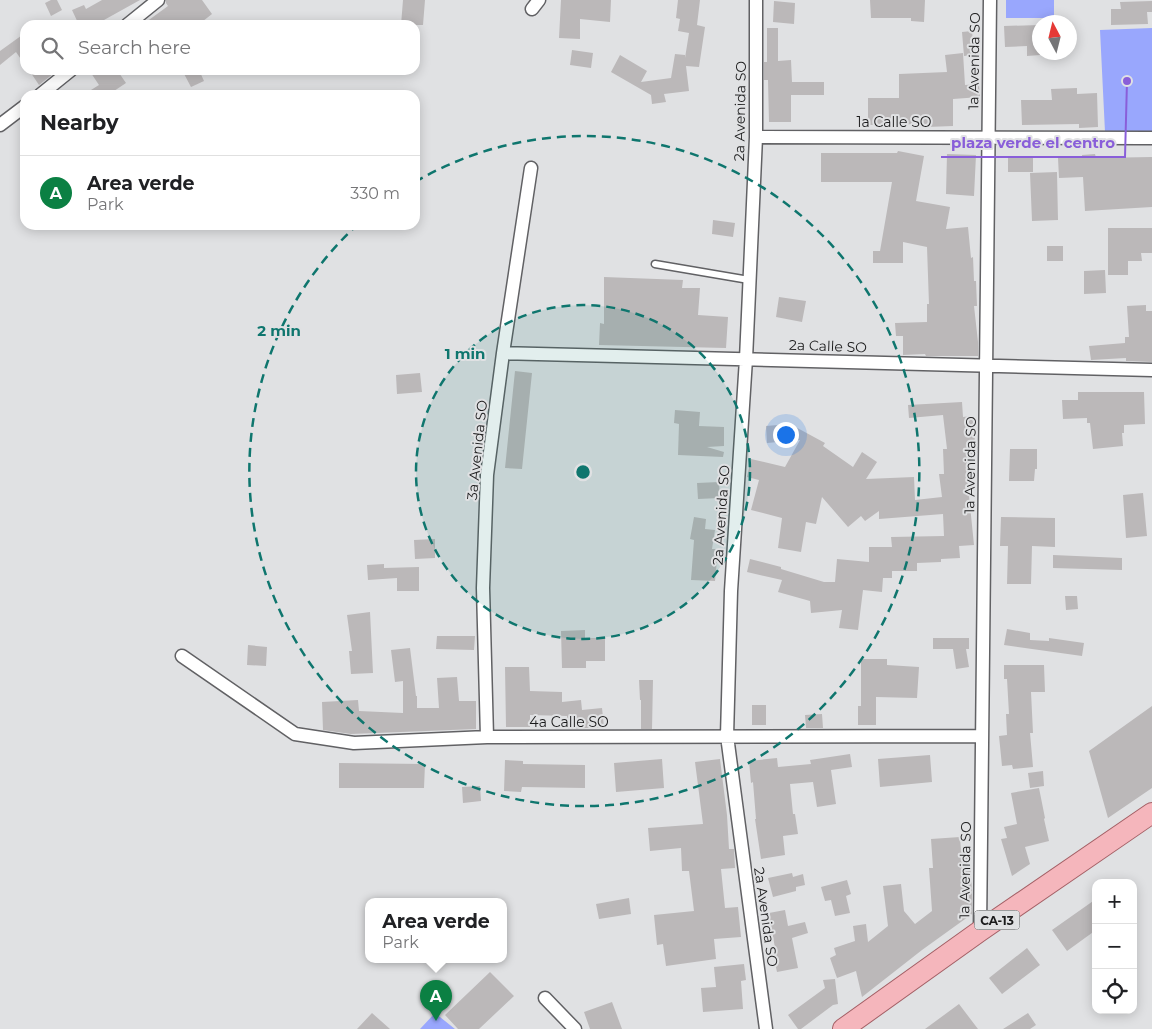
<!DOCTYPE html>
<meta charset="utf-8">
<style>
:root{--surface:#fff;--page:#f2f2f2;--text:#202124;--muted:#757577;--line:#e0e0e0;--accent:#0b8043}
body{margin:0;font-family:Montserrat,sans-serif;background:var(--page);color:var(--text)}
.controls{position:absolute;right:15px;bottom:15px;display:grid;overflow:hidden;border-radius:10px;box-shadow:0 2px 12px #0003}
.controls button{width:45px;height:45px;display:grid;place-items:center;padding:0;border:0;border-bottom:1px solid var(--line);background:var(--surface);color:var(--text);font:25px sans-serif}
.compass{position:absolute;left:1032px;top:15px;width:45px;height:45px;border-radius:50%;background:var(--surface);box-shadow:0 2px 12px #0003;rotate:353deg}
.you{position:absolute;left:785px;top:434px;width:18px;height:18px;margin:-12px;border:4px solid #fff;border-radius:50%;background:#1a73e8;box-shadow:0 0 0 8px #1a73e833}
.badge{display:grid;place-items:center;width:32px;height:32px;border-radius:50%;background:var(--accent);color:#fff;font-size:16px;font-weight:700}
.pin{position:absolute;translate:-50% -41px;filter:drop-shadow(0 1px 2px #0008)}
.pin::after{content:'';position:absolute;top:26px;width:18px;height:15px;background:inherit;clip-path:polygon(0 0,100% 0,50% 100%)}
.popup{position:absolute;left:365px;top:898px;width:142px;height:65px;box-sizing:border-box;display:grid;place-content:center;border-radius:10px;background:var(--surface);filter:drop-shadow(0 1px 4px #0005);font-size:16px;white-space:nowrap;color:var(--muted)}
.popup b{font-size:19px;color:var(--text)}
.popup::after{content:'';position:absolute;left:50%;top:100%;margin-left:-10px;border:10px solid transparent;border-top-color:var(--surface)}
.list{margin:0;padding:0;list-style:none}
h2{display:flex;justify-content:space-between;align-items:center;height:65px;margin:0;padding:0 20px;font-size:21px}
h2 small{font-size:16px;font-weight:400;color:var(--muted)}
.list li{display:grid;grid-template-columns:32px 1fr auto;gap:15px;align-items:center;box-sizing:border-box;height:75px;padding:0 20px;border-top:1px solid var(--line)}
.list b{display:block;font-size:19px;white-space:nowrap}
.list p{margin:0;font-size:16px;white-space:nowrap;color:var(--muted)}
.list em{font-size:16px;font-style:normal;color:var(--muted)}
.icon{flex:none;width:28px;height:28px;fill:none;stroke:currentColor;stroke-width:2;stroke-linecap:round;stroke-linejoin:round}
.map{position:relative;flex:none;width:1152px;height:1029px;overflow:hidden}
.search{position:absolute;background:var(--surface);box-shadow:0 2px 12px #0003;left:20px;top:20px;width:400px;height:55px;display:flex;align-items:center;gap:12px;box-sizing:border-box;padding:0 18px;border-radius:15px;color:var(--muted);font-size:19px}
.panel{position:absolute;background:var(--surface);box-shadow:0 2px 12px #0003;left:20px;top:90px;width:400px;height:140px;border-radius:15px}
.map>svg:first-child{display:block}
.green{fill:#99a7fd}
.building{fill:#bbb8b9}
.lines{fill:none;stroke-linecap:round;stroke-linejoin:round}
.lane-casing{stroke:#616164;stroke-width:9}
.street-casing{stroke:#616164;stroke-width:15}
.primary-casing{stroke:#a46066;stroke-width:22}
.lane{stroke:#fff;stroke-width:6}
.street{stroke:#fff;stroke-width:12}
.primary{stroke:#f5b6bc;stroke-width:20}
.ring{fill:none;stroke:#0f766e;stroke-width:2.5;stroke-dasharray:9 6}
.labels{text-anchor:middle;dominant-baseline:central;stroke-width:4;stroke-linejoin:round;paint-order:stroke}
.shield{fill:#e0e1e3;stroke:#555657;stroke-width:1}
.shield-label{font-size:12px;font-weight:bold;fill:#1a1a1b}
.street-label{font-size:14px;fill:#1a1a1b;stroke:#e0e1e3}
.centre{fill:#0f766e;stroke:#e0e1e3;stroke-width:2.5}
.ring-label{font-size:15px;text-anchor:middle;font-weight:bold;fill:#0f766e;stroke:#e0e1e3;stroke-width:4;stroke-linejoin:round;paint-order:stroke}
.leader{fill:none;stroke:#895ed9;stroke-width:2}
.callout-dot{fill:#895ed9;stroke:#e0e1e3;stroke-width:2}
.callout-label{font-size:15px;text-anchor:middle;font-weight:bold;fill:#895ed9;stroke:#e0e1e3;stroke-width:4;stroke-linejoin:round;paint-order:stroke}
</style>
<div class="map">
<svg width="1152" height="1029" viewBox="0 0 1152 1029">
<rect width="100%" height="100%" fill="#e0e1e3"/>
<path class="green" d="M 1006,0 L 1054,0 L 1054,18 L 1006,18 Z
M 1152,28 L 1152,134 L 1105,132 L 1100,30 Z
M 435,1013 L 455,1029 L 420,1029 Z"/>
<path class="building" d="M 51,0 L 57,0 L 62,10 L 51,16 L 45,3 Z
M 102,0 L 140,0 L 95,25 L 79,25 L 72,10 L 84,5 L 86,9 Z
M 166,0 L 202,0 L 212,14 L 198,25 L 182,25 L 178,20 L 171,25 L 142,25 L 168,6 L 166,3 Z
M 403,0 L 425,0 L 423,25 L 401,25 Z
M 561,0 L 611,0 L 610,22 L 580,19 L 580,39 L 559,38 Z
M 678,0 L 700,0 L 697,25 L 705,27 L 699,67 L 686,66 L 689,91 L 664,94 L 666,102 L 652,104 L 651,95 L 611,72 L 620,55 L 647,71 L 641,82 L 671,78 L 675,54 L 685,55 L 685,58 L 689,33 L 678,31 L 680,19 L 676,18 Z
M 870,0 L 925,0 L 924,22 L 911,21 L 911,18 L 871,18 Z
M 774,1 L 795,3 L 794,24 L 773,22 Z
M 1152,1 L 1152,12 L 1147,12 L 1148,24 L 1111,25 L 1111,9 L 1121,9 L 1120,2 Z
M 1040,25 L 1040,55 L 1027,56 L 1027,46 L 1005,47 L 1004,26 Z
M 767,28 L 778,28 L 778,61 L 791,60 L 792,82 L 824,82 L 824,95 L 791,95 L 791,122 L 769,122 L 768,80 L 764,80 L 764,62 L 767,62 Z
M 972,31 L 974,55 L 964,56 L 962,32 Z
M 25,33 L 25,65 L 16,52 L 0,65 L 0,51 Z
M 572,50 L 593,53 L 591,68 L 570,65 Z
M 963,53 L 965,85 L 979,84 L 980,97 L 953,99 L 953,126 L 927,127 L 927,124 L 868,125 L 868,98 L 899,98 L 899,74 L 947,72 L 945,55 Z
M 29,70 L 58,70 L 39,85 Z
M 89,70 L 117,70 L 126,83 L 108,95 L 83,95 L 99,85 Z
M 182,70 L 199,70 L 204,81 L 191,87 Z
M 1077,88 L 1077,94 L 1097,93 L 1098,127 L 1079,128 L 1079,124 L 1022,125 L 1021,100 L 1052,100 L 1051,89 Z
M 898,151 L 924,156 L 916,201 L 950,207 L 946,229 L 968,227 L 971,258 L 973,257 L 974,281 L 976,281 L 977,306 L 974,306 L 978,342 L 978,356 L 926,356 L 925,354 L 903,355 L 903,336 L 896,336 L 895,323 L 927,322 L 927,304 L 929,304 L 927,247 L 903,242 L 903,263 L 873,263 L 873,251 L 880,251 L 892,182 L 821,182 L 821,153 L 897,153 Z
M 947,154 L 976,155 L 974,196 L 946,194 Z
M 1095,154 L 1096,158 L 1152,157 L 1152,207 L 1085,211 L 1083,177 L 1059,178 L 1058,158 L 1082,157 L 1082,155 Z
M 1008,158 L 1033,158 L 1033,172 L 1008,172 Z
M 1057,172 L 1058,220 L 1032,221 L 1030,173 Z
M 713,220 L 735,223 L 733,237 L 712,234 Z
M 1108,228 L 1152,228 L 1152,253 L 1141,253 L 1142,261 L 1128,261 L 1128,275 L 1108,275 Z
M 1047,246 L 1063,246 L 1063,261 L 1047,261 Z
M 1105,270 L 1106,293 L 1084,294 L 1084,271 Z
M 604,277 L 683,280 L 682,288 L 700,288 L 698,315 L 728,317 L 726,348 L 599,345 L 600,323 L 604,324 Z
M 779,297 L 806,301 L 802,322 L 776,317 Z
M 1146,305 L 1146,311 L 1152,311 L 1152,362 L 1126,361 L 1126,358 L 1091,360 L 1089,346 L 1125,343 L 1125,337 L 1129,337 L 1127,306 Z
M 515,371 L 532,373 L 522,469 L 505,468 Z
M 420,373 L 422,392 L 397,394 L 396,375 Z
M 1078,392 L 1144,392 L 1145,424 L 1124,425 L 1124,433 L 1122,433 L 1123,446 L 1093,449 L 1090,423 L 1087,423 L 1087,418 L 1063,419 L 1062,400 L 1078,400 Z
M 962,402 L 963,417 L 973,416 L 975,443 L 974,444 L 975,466 L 966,466 L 974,545 L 959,546 L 960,558 L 941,559 L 941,562 L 917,563 L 917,571 L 892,571 L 892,578 L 883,578 L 882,592 L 863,590 L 858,630 L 839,628 L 842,610 L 811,613 L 810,601 L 778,592 L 782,580 L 747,572 L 750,559 L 781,567 L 781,569 L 824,582 L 835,582 L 837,559 L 869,562 L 869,547 L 892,547 L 891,537 L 944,536 L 943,514 L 879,519 L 879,511 L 865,521 L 861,516 L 848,527 L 822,497 L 816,524 L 806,522 L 801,552 L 778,548 L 782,518 L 751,510 L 759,480 L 747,477 L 751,459 L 785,467 L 800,440 L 767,443 L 766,426 L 790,424 L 825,443 L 823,446 L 853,467 L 862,452 L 877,462 L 866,479 L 914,477 L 915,500 L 942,497 L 939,474 L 944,474 L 943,449 L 947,449 L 943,415 L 909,418 L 908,405 Z
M 675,410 L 700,412 L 699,426 L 724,427 L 724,446 L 707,447 L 724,452 L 723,457 L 678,455 L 679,424 L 674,423 Z
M 1010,449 L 1037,449 L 1037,469 L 1035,469 L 1034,481 L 1009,481 Z
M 719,482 L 720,498 L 698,499 L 697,483 Z
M 1143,493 L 1147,536 L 1126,538 L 1123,495 Z
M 694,517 L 706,519 L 705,529 L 715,530 L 712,549 L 718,549 L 715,581 L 691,580 L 694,540 L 690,539 Z
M 1001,517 L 1055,518 L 1055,547 L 1032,546 L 1031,584 L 1007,584 L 1008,546 L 1000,546 Z
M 435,539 L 435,558 L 415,559 L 414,540 Z
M 1053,555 L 1122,558 L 1122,570 L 1053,568 Z
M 384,564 L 384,568 L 419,567 L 419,591 L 397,591 L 397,578 L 368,580 L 367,565 Z
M 1065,596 L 1077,596 L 1078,609 L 1066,610 Z
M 370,612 L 373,673 L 351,674 L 349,651 L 352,651 L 347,615 Z
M 1007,629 L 1030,633 L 1030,640 L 1049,641 L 1049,638 L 1084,643 L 1082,656 L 1004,645 Z
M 585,630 L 585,638 L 605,638 L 605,661 L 586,661 L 586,668 L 562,668 L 561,631 Z
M 437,636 L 475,636 L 474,650 L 436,649 Z
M 933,638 L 969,638 L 969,649 L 966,649 L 969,667 L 956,669 L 953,649 L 933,649 Z
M 248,645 L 267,647 L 266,666 L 247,665 Z
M 410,648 L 416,696 L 417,696 L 417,708 L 439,708 L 437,678 L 457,677 L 459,701 L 476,701 L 476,729 L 351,734 L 323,730 L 322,702 L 358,700 L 359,711 L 403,713 L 403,681 L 395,682 L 391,650 Z
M 861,659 L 887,659 L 887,665 L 919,667 L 917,698 L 876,697 L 876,725 L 858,725 L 858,706 L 861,706 Z
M 1004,665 L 1044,665 L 1045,692 L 1031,692 L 1033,733 L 1030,733 L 1033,767 L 1013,769 L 1012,765 L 1002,766 L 999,736 L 1007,735 L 1006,714 L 1009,714 L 1007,679 L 1004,679 Z
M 505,667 L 529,667 L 530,691 L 562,692 L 562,702 L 581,700 L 582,710 L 602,708 L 604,727 L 568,729 L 567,716 L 530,715 L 530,727 L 506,727 Z
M 639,680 L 653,680 L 652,729 L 641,729 L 641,700 L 640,700 Z
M 752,705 L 766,705 L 766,725 L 752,725 Z
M 1152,706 L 1152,788 L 1108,818 L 1089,751 Z
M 822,714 L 823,728 L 806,728 L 805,715 Z
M 850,754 L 852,767 L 831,770 L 836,804 L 817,807 L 813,782 L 790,784 L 793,814 L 795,814 L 798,834 L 783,836 L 785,855 L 761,859 L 755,819 L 756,819 L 753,782 L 751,783 L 749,761 L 777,758 L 778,767 L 811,764 L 810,760 Z
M 930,755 L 932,782 L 880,787 L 878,759 Z
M 662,759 L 664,788 L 616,792 L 614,763 Z
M 720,759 L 727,815 L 729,849 L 734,849 L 735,868 L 721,869 L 725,908 L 738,907 L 741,937 L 714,939 L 716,959 L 666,966 L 663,944 L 657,945 L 654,915 L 694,911 L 689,871 L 682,871 L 681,848 L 650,851 L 648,828 L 703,824 L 695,762 Z
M 505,760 L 523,761 L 523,764 L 585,765 L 585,788 L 522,787 L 521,792 L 504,791 Z
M 339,763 L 425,764 L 424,788 L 339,788 Z
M 1043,771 L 1044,786 L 1030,788 L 1028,773 Z
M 480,786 L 481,801 L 463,803 L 462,787 Z
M 1039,788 L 1045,818 L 1044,819 L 1049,841 L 1025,847 L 1030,864 L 1012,876 L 1001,839 L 1007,838 L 1004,827 L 1017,824 L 1011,793 Z
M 960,837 L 961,851 L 969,850 L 972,890 L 972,914 L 922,950 L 862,997 L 856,971 L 837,978 L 830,958 L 836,955 L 834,948 L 855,941 L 853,926 L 866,924 L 868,942 L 888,926 L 883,886 L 901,884 L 904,911 L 915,924 L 932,911 L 929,868 L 933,868 L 931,839 Z
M 792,873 L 793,877 L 803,874 L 805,885 L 796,887 L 796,891 L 773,897 L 768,878 Z
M 847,880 L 851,894 L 846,896 L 850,913 L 835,916 L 831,900 L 825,901 L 821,887 Z
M 629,898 L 631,914 L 599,919 L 596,904 Z
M 1096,899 L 1096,930 L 1067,951 L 1052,930 Z
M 785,910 L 788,926 L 805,922 L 808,933 L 792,938 L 798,968 L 777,972 L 773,954 L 776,954 L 769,913 Z
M 1027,948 L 1040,965 L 1002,994 L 989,978 Z
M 744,964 L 746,980 L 741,981 L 743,1009 L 703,1012 L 701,988 L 716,987 L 714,967 Z
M 490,972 L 514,996 L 479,1029 L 458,1029 L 445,1015 Z
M 835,979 L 838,1004 L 833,1005 L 801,1029 L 798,1029 L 788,1015 L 825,988 L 823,980 Z
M 612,1002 L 622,1029 L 590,1029 L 584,1012 Z
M 959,1004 L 978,1029 L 925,1029 Z
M 372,1013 L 390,1029 L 357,1029 Z
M 1028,1013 L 1036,1025 L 1030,1029 L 1003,1029 Z"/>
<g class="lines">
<g class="lane-casing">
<path id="lane" d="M 655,264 L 749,280"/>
</g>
<g class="street-casing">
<path id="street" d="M 756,0 L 756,137 L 746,359 L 731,591 L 727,736 L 766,1029
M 532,9 L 539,0
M 127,25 L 158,0
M 40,95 L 71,70
M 0,125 L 25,106
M 756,137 L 1152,138
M 503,353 L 1152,370
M 182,656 L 295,734 L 354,743 L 487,737 L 982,736
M 487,737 L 483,588 L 487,475 L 503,353 L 531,168
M 980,931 L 990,0
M 545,998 L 575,1029"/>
</g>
<g class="primary-casing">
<path id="primary" d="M 843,1029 L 980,931 L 1152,813"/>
</g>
<use href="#lane" class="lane"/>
<use href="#street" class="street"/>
<use href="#primary" class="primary"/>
</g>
<circle cx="583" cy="472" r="167" fill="#0f766e" fill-opacity=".12"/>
<g class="ring">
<circle cx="583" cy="472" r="167"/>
<path d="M415 182A335 335 0 1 1 357 225"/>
</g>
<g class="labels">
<rect class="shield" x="974.5" y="910.5" width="45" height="19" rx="4"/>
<g class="shield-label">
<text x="997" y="920">CA-13</text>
</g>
<g class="street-label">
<text transform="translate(974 61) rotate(-89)">1a Avenida SO</text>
<text transform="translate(740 111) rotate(-89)">2a Avenida SO</text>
<text x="894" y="122">1a Calle SO</text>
<text transform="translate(828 346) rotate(2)">2a Calle SO</text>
<text transform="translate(477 450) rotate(-84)">3a Avenida SO</text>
<text transform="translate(970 465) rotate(-89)">1a Avenida SO</text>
<text transform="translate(721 515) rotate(-86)">2a Avenida SO</text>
<text x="569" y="722">4a Calle SO</text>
<text transform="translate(965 870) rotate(-89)">1a Avenida SO</text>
<text transform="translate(766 917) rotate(82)">2a Avenida SO</text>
</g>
</g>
<circle cx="583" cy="472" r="8" class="centre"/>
<g class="ring-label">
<text x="279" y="336">2 min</text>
<text x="465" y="359">1 min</text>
</g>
<path class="leader" d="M1127 81L1125 157H941"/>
<circle class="callout-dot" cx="1127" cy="81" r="5"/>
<g class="callout-label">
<text x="1033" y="148">plaza verde el centro</text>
</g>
</svg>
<div class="controls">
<button>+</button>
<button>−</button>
<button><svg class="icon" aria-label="locate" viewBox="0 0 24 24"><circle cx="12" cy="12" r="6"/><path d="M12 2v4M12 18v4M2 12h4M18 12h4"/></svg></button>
</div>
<svg class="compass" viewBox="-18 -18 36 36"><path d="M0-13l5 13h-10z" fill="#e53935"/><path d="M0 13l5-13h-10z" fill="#757577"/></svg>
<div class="you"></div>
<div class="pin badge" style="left:436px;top:1021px">A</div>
<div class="popup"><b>Area verde</b>Park</div>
<div class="search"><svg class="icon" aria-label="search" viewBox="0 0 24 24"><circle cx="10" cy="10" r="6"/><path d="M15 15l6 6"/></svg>Search here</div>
<section class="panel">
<h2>Nearby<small></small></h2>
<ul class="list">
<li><span class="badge">A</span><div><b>Area verde</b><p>Park</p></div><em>330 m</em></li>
</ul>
</section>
</div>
